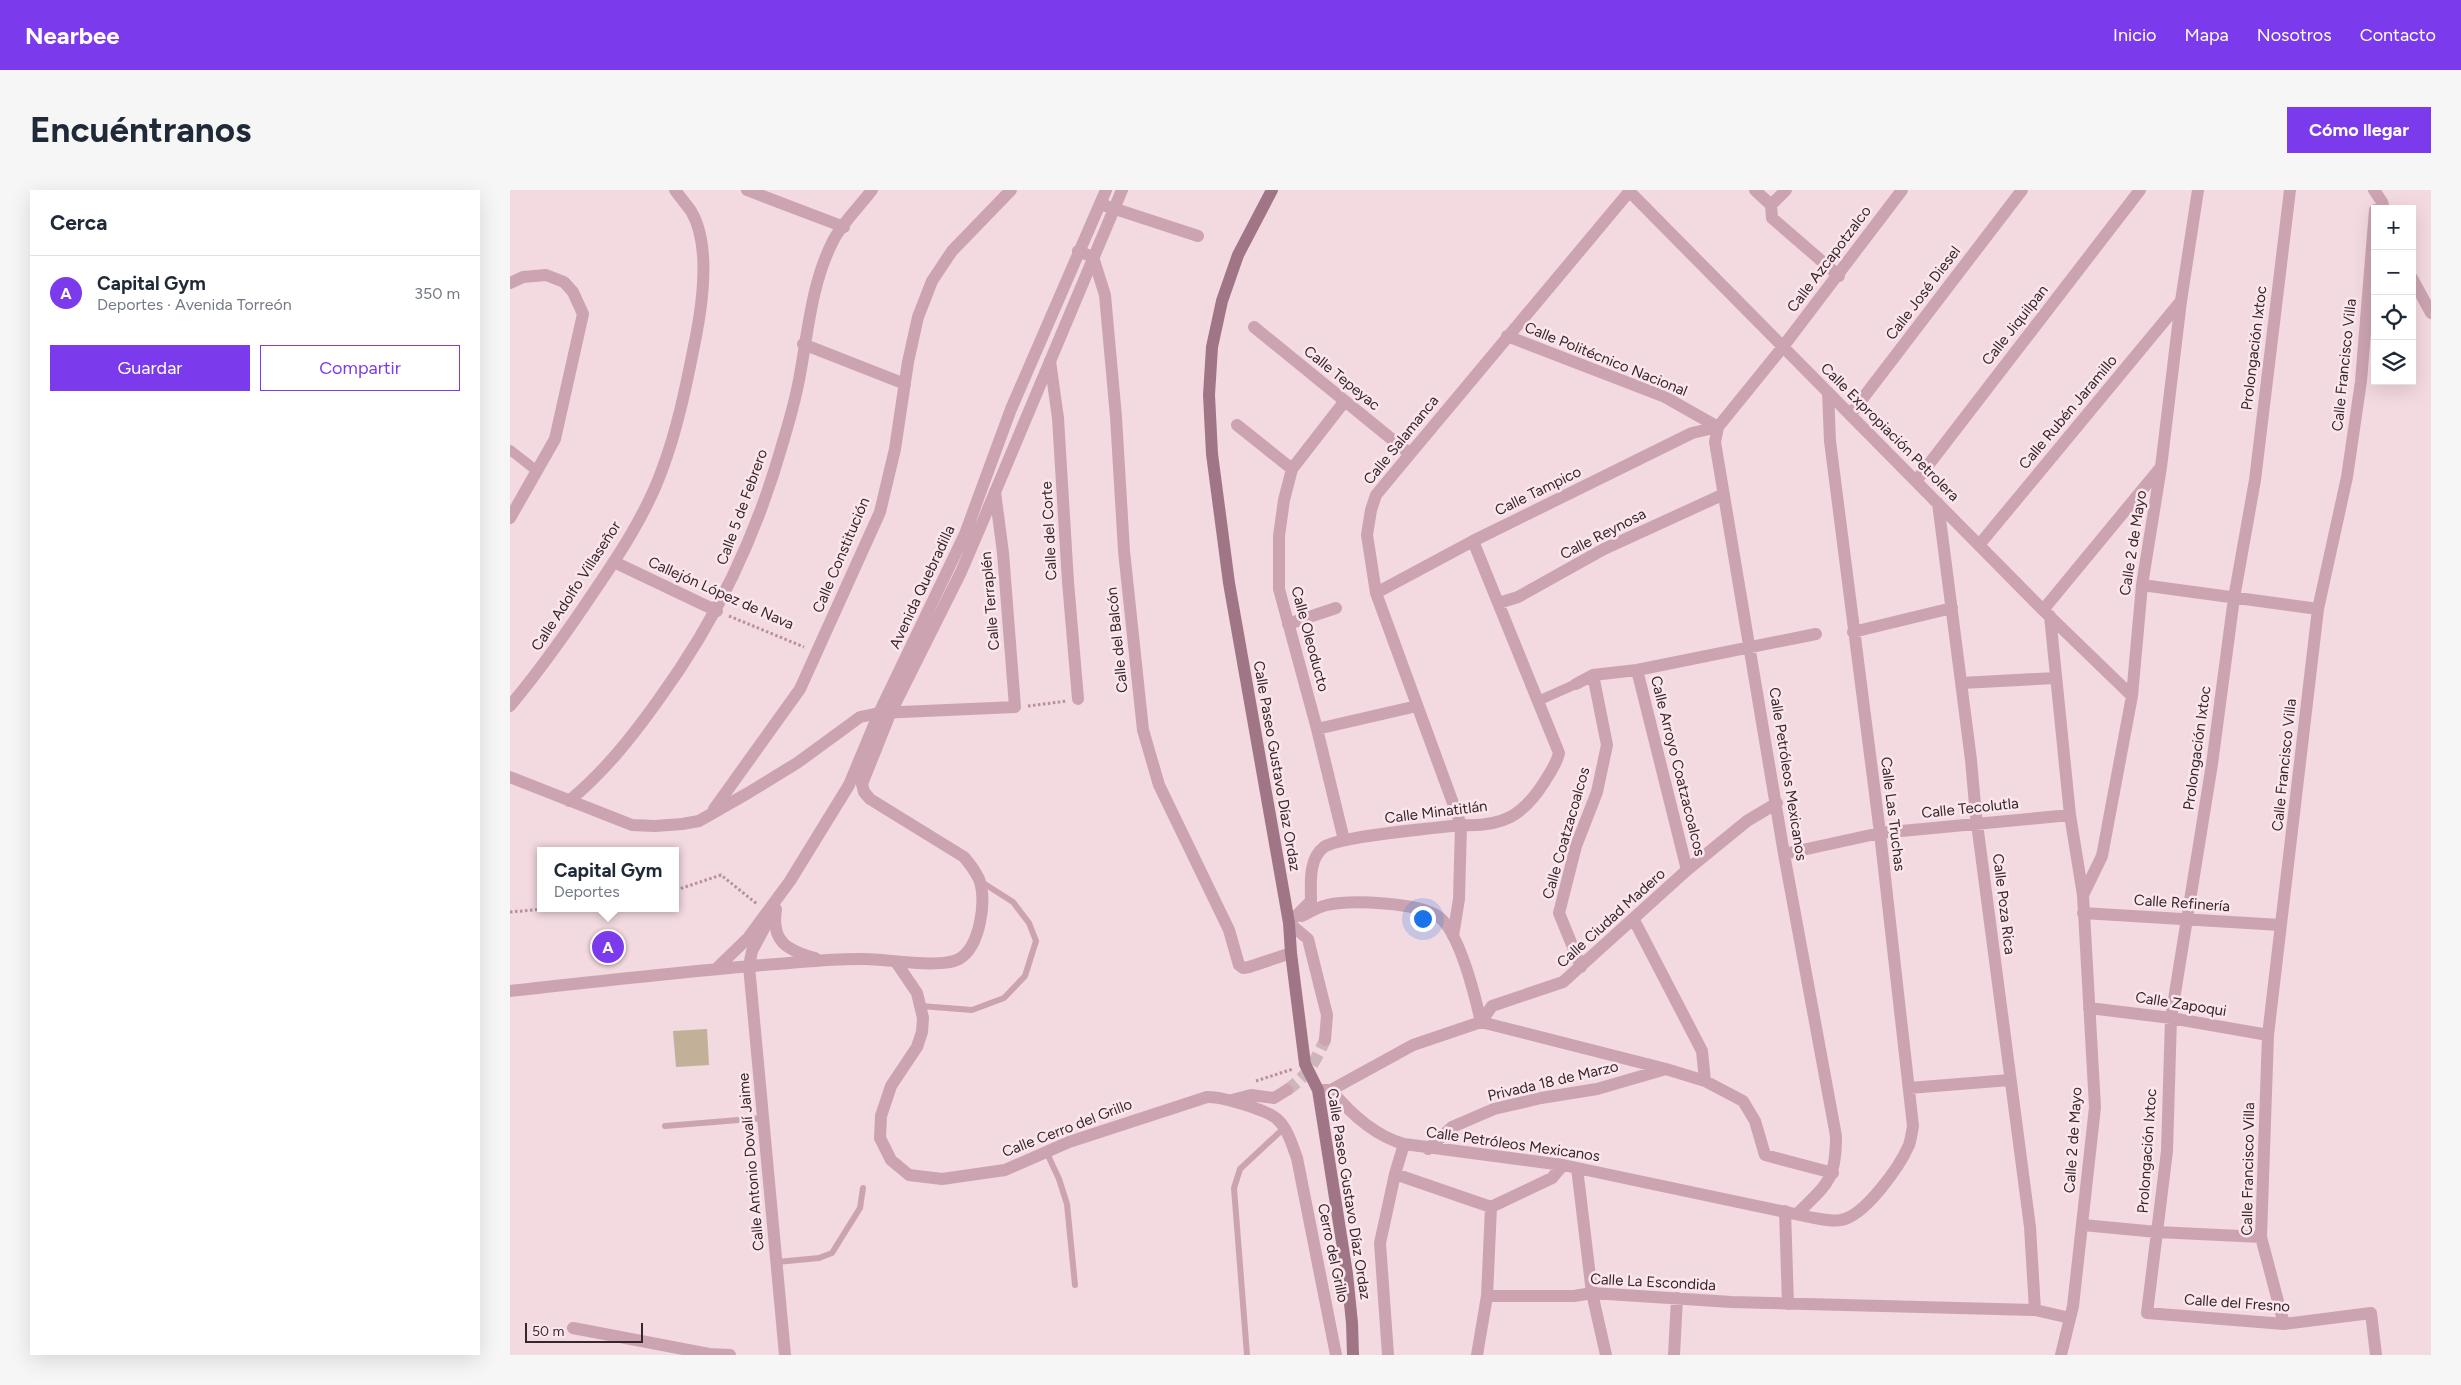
<!DOCTYPE html>
<html lang="es">
<meta charset="utf-8">
<style>
:root{--surface:#fff;--page:#f6f6f7;--text:#1f2937;--muted:#747a83;--line:#e0e1e3;--accent:#7c3aed}
body{margin:0;font-family:Figtree,sans-serif;background:var(--page);color:var(--text)}
.controls{position:absolute;right:15px;top:15px;display:grid;overflow:hidden;border-radius:0px;box-shadow:0 5px 20px #0002}
.controls button{width:45px;height:45px;display:grid;place-items:center;padding:0;border:0;border-bottom:1px solid var(--line);background:var(--surface);color:var(--text);font:25px sans-serif}
.scale{position:absolute;left:15px;bottom:12px;width:118px;box-sizing:border-box;padding-left:5px;border:2px solid #37262e;border-top:0;font-size:14px;line-height:18px;white-space:nowrap;color:#37262e;-webkit-text-stroke:4px #fae6eb;paint-order:stroke}
.you{position:absolute;left:912px;top:728px;width:18px;height:18px;margin:-12px;border:4px solid #fff;border-radius:50%;background:#1a73e8;box-shadow:0 0 0 8px #1a73e833}
.badge{display:grid;place-items:center;width:32px;height:32px;border-radius:50%;background:var(--accent);color:#fff;font-size:16px;font-weight:700}
.pin{position:absolute;translate:-50% -50%;border:2px solid #fff;box-shadow:0 1px 5px #0006}
.popup{position:absolute;left:27px;top:657px;width:142px;height:65px;box-sizing:border-box;display:grid;place-content:center;border-radius:0px;background:var(--surface);filter:drop-shadow(0 1px 4px #0005);font-size:16px;white-space:nowrap;color:var(--muted)}
.popup b{font-size:19px;color:var(--text)}
.popup::after{content:'';position:absolute;left:50%;top:100%;margin-left:-10px;border:10px solid transparent;border-top-color:var(--surface)}
.list{margin:0;padding:0;list-style:none}
h2{display:flex;justify-content:space-between;align-items:center;height:65px;margin:0;padding:0 20px;font-size:21px}
h2 small{font-size:16px;font-weight:400;color:var(--muted)}
.list li{display:grid;grid-template-columns:32px 1fr auto;gap:15px;align-items:center;box-sizing:border-box;height:75px;padding:0 20px;border-top:1px solid var(--line)}
.list b{display:block;font-size:19px;white-space:nowrap}
.list p{margin:0;font-size:16px;white-space:nowrap;color:var(--muted)}
.list em{font-size:16px;font-style:normal;color:var(--muted)}
.actions{display:flex;gap:10px;padding:15px 20px}
.actions a{flex:1;padding:11px 0;border:1px solid var(--accent);border-radius:0px;text-align:center;font-size:18px;color:var(--accent)}
.actions .main{background:var(--accent);color:#fff}
.icon{flex:none;width:28px;height:28px;fill:none;stroke:currentColor;stroke-width:2;stroke-linecap:round;stroke-linejoin:round}
.map{position:relative;flex:none;width:1921px;height:1165px;overflow:hidden;border-radius:0px}
header{display:flex;align-items:center;gap:30px;box-sizing:border-box;height:70px;padding:0 25px;background:var(--accent);color:#fff}
header strong{font-size:24px}
nav{display:flex;gap:28px;margin-inline-start:auto;font-size:18px}
.intro{display:flex;align-items:center;justify-content:space-between;box-sizing:border-box;height:120px;padding:0 30px}
h1{margin:0;font-size:35px}
.button{padding:12px 22px;border-radius:0px;background:var(--accent);color:#fff;font-size:18px;font-weight:700}
main{display:flex;gap:30px;padding:0 30px}
aside{flex:1;background:var(--surface);border-radius:0px;box-shadow:0 5px 20px #0002}
.map>svg:first-child{display:block}
.green{fill:#c3b098}
.lines{fill:none;stroke-linecap:round;stroke-linejoin:round}
.minor-tunnel{stroke:#cdb5bc;stroke-width:12;stroke-dasharray:12 6;stroke-linecap:butt}
.path{stroke:#b88f9d;stroke-width:3;stroke-dasharray:2.5 2.5;stroke-linecap:butt}
.service{stroke:#cca4b1;stroke-width:6}
.pedestrian{stroke:#cca4b1;stroke-width:10}
.minor{stroke:#cca4b1;stroke-width:12}
.tertiary{stroke:#cca4b1;stroke-width:12}
.secondary{stroke:#a07687;stroke-width:12}
.labels{text-anchor:middle;dominant-baseline:central;stroke-width:5;stroke-linejoin:round;paint-order:stroke}
.street-label{font-size:15px;fill:#37262e;stroke:#fae6eb}
</style>
<header>
<strong>Nearbee</strong>
<nav><a>Inicio</a><a>Mapa</a><a>Nosotros</a><a>Contacto</a></nav>
</header>
<div class="intro"><h1>Encuéntranos</h1><a class="button">Cómo llegar</a></div>
<main>
<aside>
<h2>Cerca<small></small></h2>
<ul class="list">
<li><span class="badge">A</span><div><b>Capital Gym</b><p>Deportes · Avenida Torreón</p></div><em>350 m</em></li>
</ul>
<div class="actions"><a class="main">Guardar</a><a>Compartir</a></div>
</aside>
<div class="map">
<svg width="1921" height="1165" viewBox="0 0 1921 1165">
<rect width="100%" height="100%" fill="#f3d9e0"/>
<path class="green" d="M 197,839 L 199,875 L 166,877 L 163,841 Z"/>
<g class="lines">
<path class="minor-tunnel" d="M 777,900 C 798,885 804,874 815,850"/>
<path class="path" d="M 219,426 L 294,457
M 518,516 L 557,511
M 166,700 L 211,685 L 247,714
M 0,722 L 46,718
M 746,891 L 783,879"/>
<path class="service" d="M 411,816 L 462,820 L 494,808 L 515,786 L 526,751 L 519,733 L 503,712 L 470,691
M 155,936 L 253,928
M 536,961 L 549,989 L 557,1014 L 565,1095
M 267,1072 L 309,1068 L 322,1063 L 350,1018 L 353,998
M 737,1165 L 724,998 L 730,979 L 774,938"/>
<path class="pedestrian" d="M 0,260 L 27,281
M 1030,510 L 1066,494"/>
<path class="minor" d="M 237,0 L 334,37
M 1118,0 L 1533,420 L 1622,506
M 1245,0 L 1261,15 L 1262,28 L 1329,86
M 1780,0 L 1745,290 L 1724,408 L 1702,574 L 1661,828 L 1657,961 L 1637,1123 L 1774,1134 L 1861,1123 L 1866,1165
M 1864,0 L 1872,12 L 1874,19
M 590,14 L 688,46
M 1261,15 L 1276,0
M 568,61 L 583,67 L 595,105 L 606,227 L 614,361 L 633,540 L 649,595 L 719,740 L 729,775 L 733,778 L 739,777 L 781,763
M 1902,88 L 1921,123
M 0,93 L 13,87 L 36,85 L 54,92 L 63,102 L 73,124 L 45,249 L 0,328
M 744,137 L 900,264
M 997,146 L 1155,207 L 1208,237
M 293,154 L 395,194
M 540,171 L 548,228 L 558,392 L 568,509
M 1340,225 L 1512,0
M 727,235 L 782,279
M 1406,291 L 1630,0
M 1428,313 L 1461,570 L 1466,626 L 1520,1037 L 1525,1120
M 1469,355 L 1671,111
M 104,372 L 207,421
M 1632,395 L 1808,419
M 866,403 L 963,351 L 1182,243 L 1208,237
M 989,413 L 1008,407 L 1094,359 L 1212,305
M 1533,420 L 1651,277
M 1540,426 L 1560,625 L 1573,705 L 1585,917 L 1563,1116 L 1551,1165
M 778,434 L 826,418
M 1343,442 L 1442,418
M 1127,480 L 1177,680
M 1451,493 L 1545,488
M 1066,494 L 1083,485 L 1127,480 L 1306,444
M 0,516 C 30,480 57,442 83,403 C 109,365 136,324 152,280 C 167,240 176,197 184,156 C 192,118 202,56 181,21 C 176,14 170,7 165,0
M 807,539 L 907,516
M 0,587 L 122,635 L 145,636 L 172,634 L 189,631 L 238,603 L 287,573 L 350,527 L 369,523 L 505,517 L 493,363 L 485,302
M 59,611 C 95,581 122,547 149,509 C 207,429 246,347 273,252 C 279,232 285,211 289,190 C 298,143 301,94 323,51 C 332,33 350,16 362,0
M 204,619 L 290,499 L 370,322 L 385,259 L 398,172 L 408,127 L 422,91 L 442,61 L 501,0
M 834,650 L 807,539 L 769,399 L 769,346 L 774,310 L 782,279 L 834,212
M 1274,664 L 1370,643 L 1560,625
M 1573,705 L 1592,666 L 1622,506 L 1632,395 L 1651,277 L 1671,111 L 1688,0
M 1573,723 L 1770,735
M 792,726 C 800,722 808,717 817,715 C 840,710 909,712 929,727 C 950,743 965,806 971,832
M 1124,730 L 1192,861 L 1195,891
M 779,733 L 801,711 C 801,694 798,669 814,657 C 830,646 926,638 951,635 C 993,637 1013,626 1035,591 C 1041,581 1047,573 1049,563 L 963,351
M 779,733 L 798,749 L 817,825 L 815,850
M 943,746 L 949,709 L 951,635 L 866,403 L 857,345 L 861,320 L 866,305 L 900,264 L 1119,2
M 386,772 L 407,803 L 413,828 L 412,842 L 407,857 L 381,896 L 371,926 L 370,948 L 381,970 L 399,985 L 432,989 L 495,980 L 559,952 L 697,907 C 711,906 757,920 767,929 C 778,939 782,955 787,968 L 826,1165
M 239,776 L 275,1165
M 1071,777 L 1049,723 L 1066,656 L 1087,602 L 1097,555 L 1083,485
M 1579,818 L 1661,828 L 1758,845
M 971,832 L 1156,879 L 1195,891 L 1233,911 L 1245,931 L 1255,965 L 1323,983
M 1399,898 L 1500,890
M 813,900 L 821,900 L 903,855 L 971,832 L 982,816 L 1053,792 L 1177,680 L 1237,631 L 1267,613
M 821,900 C 840,923 865,946 894,954 L 1053,975 L 1304,1028 C 1312,1029 1323,1032 1331,1030 C 1355,1026 1390,976 1399,955 C 1401,949 1402,942 1403,936 L 1370,643 L 1320,251 L 1318,202
M 722,910 L 741,905 L 764,908 L 777,900
M 918,959 L 942,937 L 984,919 L 1031,908 L 1087,899 L 1156,879
M 1067,978 L 1082,1103 L 1096,1165
M 885,984 L 981,1017
M 1275,1021 L 1278,1114
M 1287,1024 C 1317,994 1326,991 1326,946 L 1274,664 L 1205,252 L 1208,237 L 1272,158 L 1392,0
M 1573,1035 L 1647,1042 L 1751,1047
M 977,1106 L 1064,1106 L 1082,1103 L 1221,1112 L 1525,1120 L 1560,1128
M 1774,1134 L 1751,1047 L 1758,845 L 1808,419 L 1837,287 L 1851,191 L 1865,20
M 63,1138 L 199,1164 L 220,1165
M 878,1165 L 870,1053 L 885,984 L 894,954
M 967,1165 L 977,1106 L 981,1017 L 1042,988 L 1053,975
M 1164,1165 L 1167,1108"/>
<path class="tertiary" d="M 266,719 C 261,751 276,760 305,768
M 239,776 L 242,761 L 257,733
M 207,778 L 238,748 L 280,691 L 339,595 L 369,523 L 455,344 L 501,219 L 596,0
M 0,801 C 84,792 168,782 253,775 C 287,773 321,768 355,769 C 377,769 431,779 449,769 C 470,757 477,711 469,689 C 465,681 460,674 454,667 L 360,609 L 354,602 L 352,594 L 380,524 L 451,382 L 475,326 L 612,0"/>
<path class="secondary" d="M 762,0 L 728,65 L 712,111 L 702,157 L 699,205 L 702,264 L 719,393 L 779,733 L 781,763 L 795,874 L 808,900 L 837,1084 L 842,1133 L 843,1165"/>
</g>
<g class="labels">
<g class="street-label">
<text transform="translate(1319 69) rotate(-53)">Calle Azcapotzalco</text>
<text transform="translate(1413 103) rotate(-53)">Calle José Diesel</text>
<text transform="translate(1505 135) rotate(-52)">Calle Jiquilpan</text>
<text transform="translate(1744 158) rotate(-83)">Prolongación Ixtoc</text>
<text transform="translate(1096 169) rotate(22)">Calle Politécnico Nacional</text>
<text transform="translate(1834 175) rotate(-84)">Calle Francisco Villa</text>
<text transform="translate(832 188) rotate(39)">Calle Tepeyac</text>
<text transform="translate(1558 222) rotate(-50)">Calle Rubén Jaramillo</text>
<text transform="translate(1380 242) rotate(45)">Calle Expropiación Petrolera</text>
<text transform="translate(891 250) rotate(-51)">Calle Salamanca</text>
<text transform="translate(1028 301) rotate(-26)">Calle Tampico</text>
<text transform="translate(232 317) rotate(-70)">Calle 5 de Febrero</text>
<text transform="translate(539 341) rotate(-93)">Calle del Corte</text>
<text transform="translate(1093 344) rotate(-27)">Calle Reynosa</text>
<text transform="translate(1623 353) rotate(-81)">Calle 2 de Mayo</text>
<text transform="translate(331 365) rotate(-67)">Calle Constitución</text>
<text transform="translate(66 396) rotate(-57)">Calle Adolfo Villaseñor</text>
<text transform="translate(412 397) rotate(-65)">Avenida Quebradilla</text>
<text transform="translate(211 403) rotate(24)">Callejón López de Nava</text>
<text transform="translate(480 411) rotate(-95)">Calle Terraplén</text>
<text transform="translate(800 449) rotate(75)">Calle Oleoducto</text>
<text transform="translate(607 450) rotate(-96)">Calle del Balcón</text>
<text transform="translate(1687 558) rotate(-82)">Prolongación Ixtoc</text>
<text transform="translate(1774 575) rotate(-84)">Calle Francisco Villa</text>
<text transform="translate(767 576) rotate(80)">Calle Paseo Gustavo Díaz Ordaz</text>
<text transform="translate(1168 576) rotate(76)">Calle Arroyo Coatzacoalcos</text>
<text transform="translate(1278 584) rotate(81)">Calle Petróleos Mexicanos</text>
<text transform="translate(1460 618) rotate(-6)">Calle Tecolutla</text>
<text transform="translate(926 622) rotate(-7)">Calle Minatitlán</text>
<text transform="translate(1383 624) rotate(83)">Calle Las Truchas</text>
<text transform="translate(1056 643) rotate(-74)">Calle Coatzacoalcos</text>
<text transform="translate(1672 713) rotate(4)">Calle Refinería</text>
<text transform="translate(1494 714) rotate(83)">Calle Poza Rica</text>
<text transform="translate(1101 728) rotate(-42)">Calle Ciudad Madero</text>
<text transform="translate(1671 814) rotate(9)">Calle Zapoqui</text>
<text transform="translate(1043 891) rotate(-13)">Privada 18 de Marzo</text>
<text transform="translate(557 938) rotate(-21)">Calle Cerro del Grillo</text>
<text transform="translate(1563 950) rotate(-86)">Calle 2 de Mayo</text>
<text transform="translate(1003 954) rotate(8)">Calle Petróleos Mexicanos</text>
<text transform="translate(1637 961) rotate(-86)">Prolongación Ixtoc</text>
<text transform="translate(241 972) rotate(-95)">Calle Antonio Dovalí Jaime</text>
<text transform="translate(1738 979) rotate(-89)">Calle Francisco Villa</text>
<text transform="translate(839 1004) rotate(81)">Calle Paseo Gustavo Díaz Ordaz</text>
<text transform="translate(823 1063) rotate(78)">Cerro del Grillo</text>
<text transform="translate(1143 1092) rotate(3)">Calle La Escondida</text>
<text transform="translate(1727 1113) rotate(4)">Calle del Fresno</text>
</g>
</g>
</svg>
<div class="controls">
<button>+</button>
<button>−</button>
<button><svg class="icon" aria-label="locate" viewBox="0 0 24 24"><circle cx="12" cy="12" r="6"/><path d="M12 2v4M12 18v4M2 12h4M18 12h4"/></svg></button>
<button><svg class="icon" aria-label="layers" viewBox="0 0 24 24"><path d="M12 4l9 5-9 5-9-5zM3 14l9 5 9-5"/></svg></button>
</div>
<div class="scale">50 m</div>
<div class="you"></div>
<div class="pin badge" style="left:98px;top:757px">A</div>
<div class="popup"><b>Capital Gym</b>Deportes</div>
</div>
</main>
